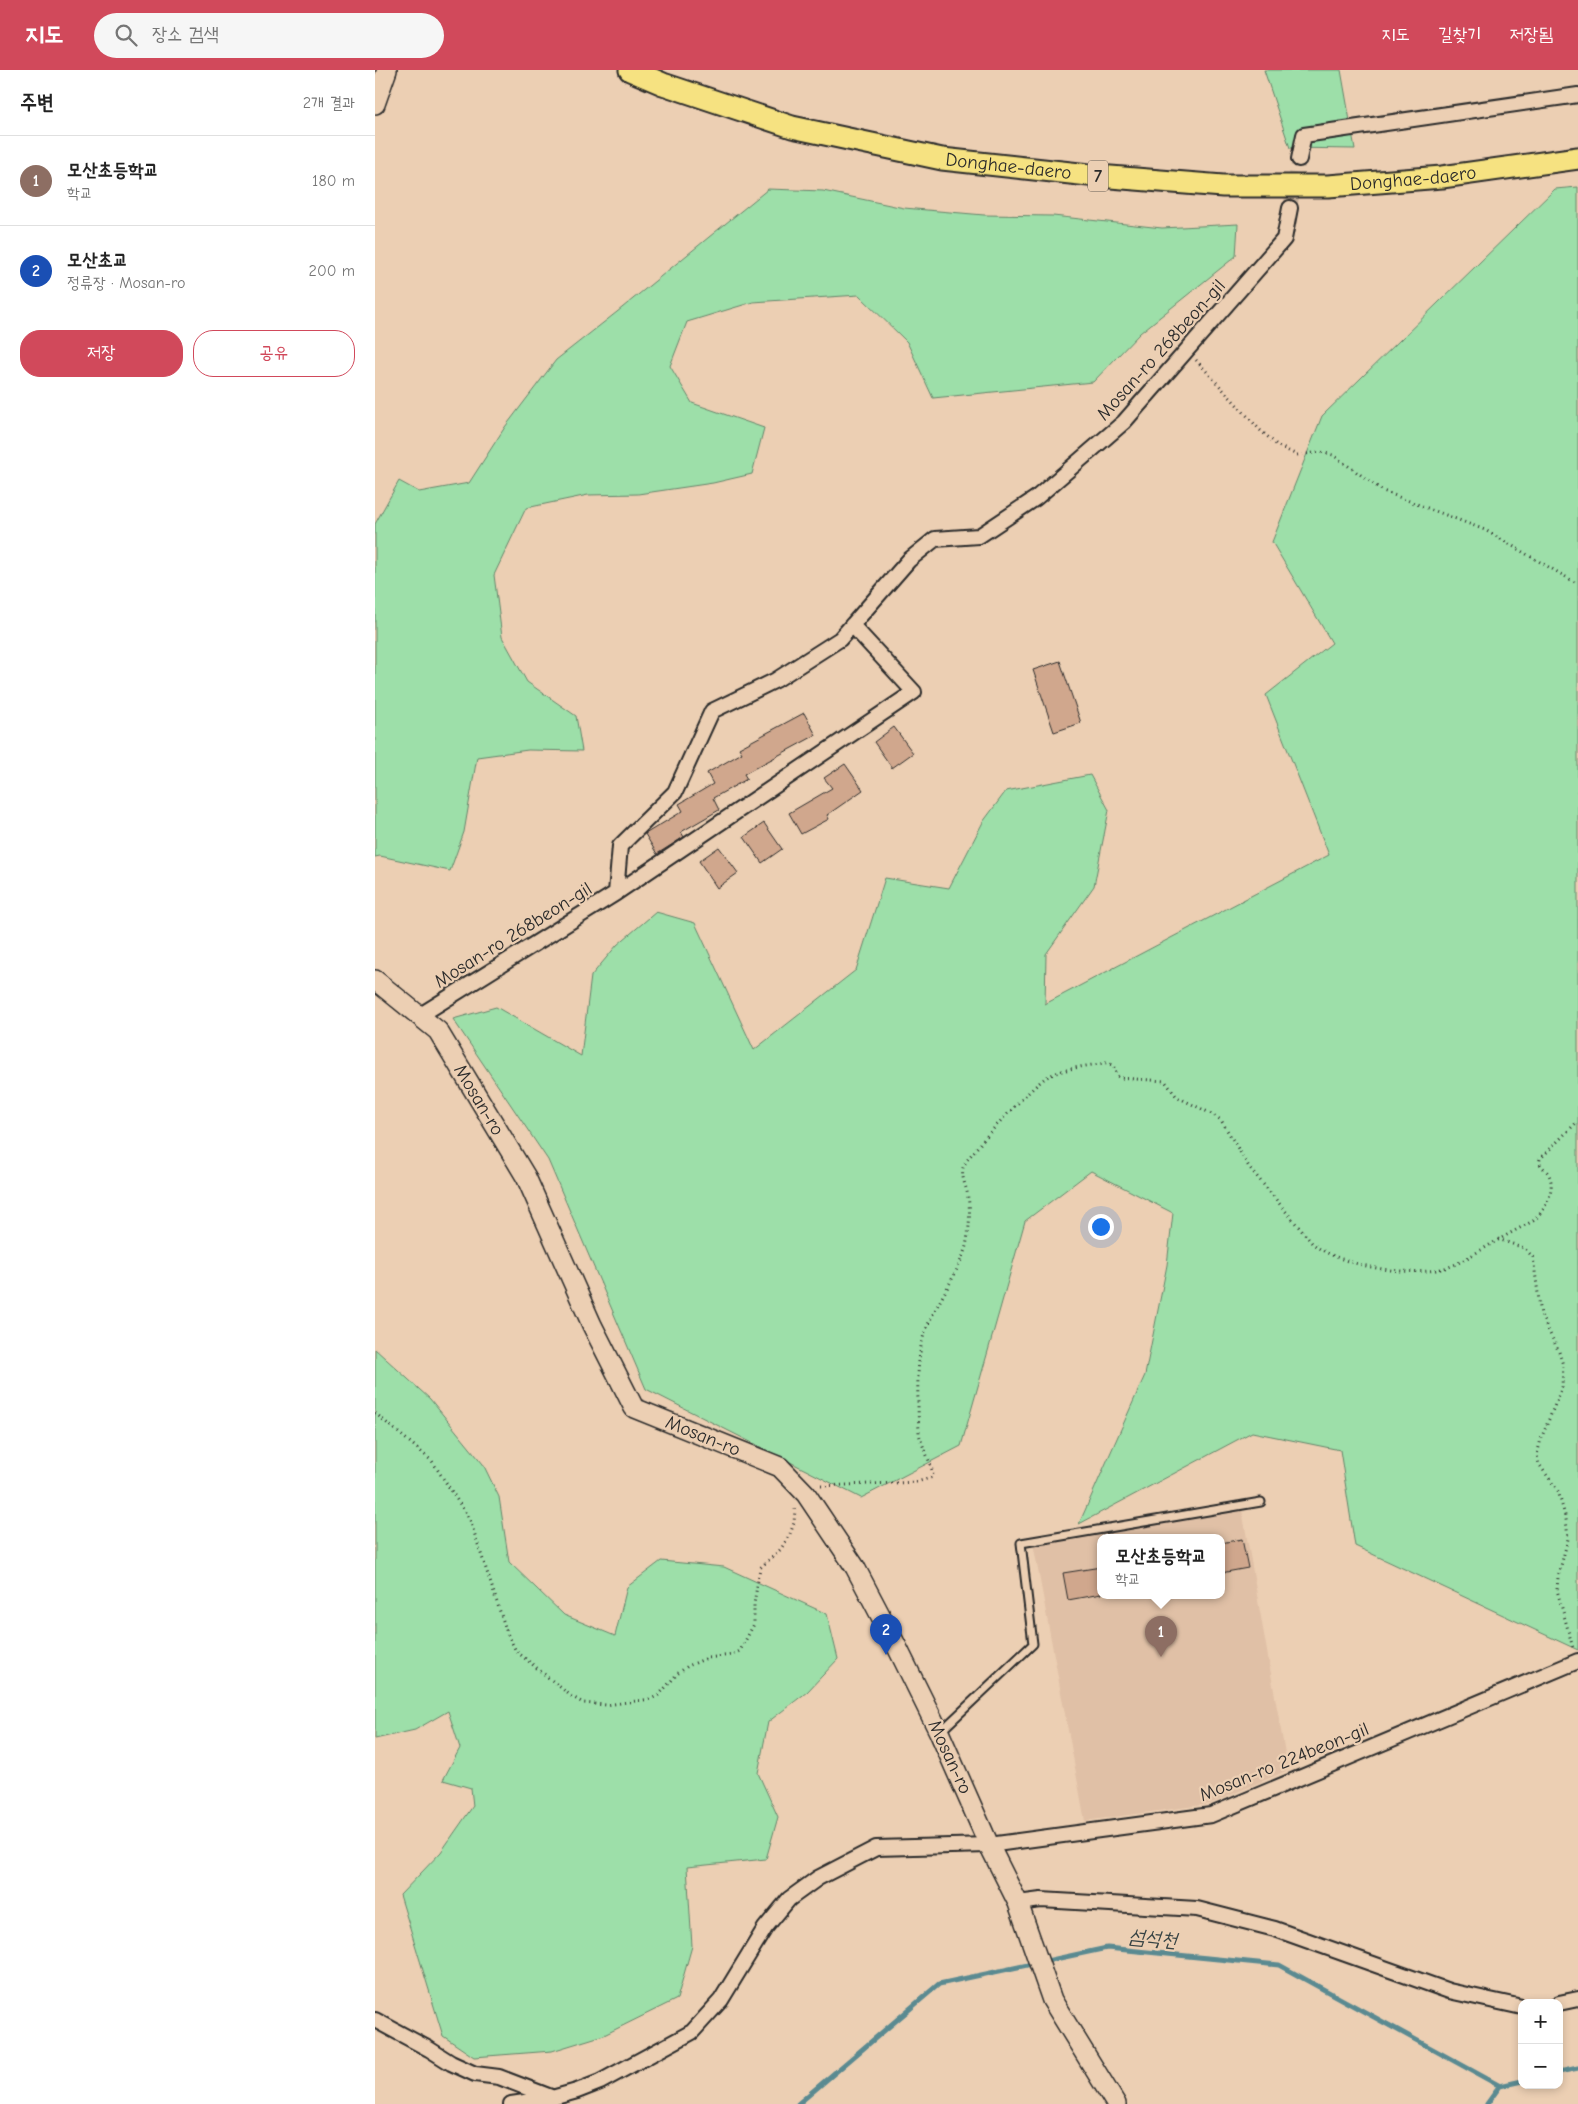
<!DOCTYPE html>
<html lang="ko">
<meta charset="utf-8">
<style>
:root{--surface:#fff;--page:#f6f6f6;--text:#222;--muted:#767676;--line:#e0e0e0;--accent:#d1495b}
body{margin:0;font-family:"Comic Neue","Poor Story",sans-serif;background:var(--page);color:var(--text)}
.controls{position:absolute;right:15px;bottom:15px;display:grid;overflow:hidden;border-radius:10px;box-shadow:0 2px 8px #0003}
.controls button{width:45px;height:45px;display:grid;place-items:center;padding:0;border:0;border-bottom:1px solid var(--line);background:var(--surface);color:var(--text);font:25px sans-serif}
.you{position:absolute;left:725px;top:1156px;width:18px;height:18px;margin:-12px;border:4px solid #fff;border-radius:50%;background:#1a73e8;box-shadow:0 0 0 8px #1a73e833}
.badge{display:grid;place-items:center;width:32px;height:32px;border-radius:50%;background:var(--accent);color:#fff;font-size:16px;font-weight:700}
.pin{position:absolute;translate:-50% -41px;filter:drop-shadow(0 1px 2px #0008)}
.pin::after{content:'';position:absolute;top:26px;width:18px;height:15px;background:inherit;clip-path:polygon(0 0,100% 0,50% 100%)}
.popup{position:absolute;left:722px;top:1464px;width:128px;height:65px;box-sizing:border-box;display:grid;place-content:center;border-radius:10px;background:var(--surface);filter:drop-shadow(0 1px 4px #0005);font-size:16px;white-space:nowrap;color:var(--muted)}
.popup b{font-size:19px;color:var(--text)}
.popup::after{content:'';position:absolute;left:50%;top:100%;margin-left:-10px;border:10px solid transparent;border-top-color:var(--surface)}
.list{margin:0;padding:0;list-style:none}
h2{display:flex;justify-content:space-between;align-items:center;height:65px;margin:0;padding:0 20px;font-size:21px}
h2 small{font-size:16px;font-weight:400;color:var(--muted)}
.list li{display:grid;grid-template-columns:32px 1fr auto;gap:15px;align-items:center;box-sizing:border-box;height:90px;padding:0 20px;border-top:1px solid var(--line)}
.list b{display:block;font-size:19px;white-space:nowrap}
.list p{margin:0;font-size:16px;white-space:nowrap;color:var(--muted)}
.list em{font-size:16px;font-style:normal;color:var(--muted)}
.actions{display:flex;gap:10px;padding:15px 20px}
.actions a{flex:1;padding:11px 0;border:1px solid var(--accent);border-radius:20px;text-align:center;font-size:18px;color:var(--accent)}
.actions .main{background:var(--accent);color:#fff}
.icon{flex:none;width:28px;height:28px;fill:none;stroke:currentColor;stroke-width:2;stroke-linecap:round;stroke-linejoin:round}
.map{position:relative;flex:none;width:1203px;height:2034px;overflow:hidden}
header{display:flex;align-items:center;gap:30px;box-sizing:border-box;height:70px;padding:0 25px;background:var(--accent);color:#fff}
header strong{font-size:24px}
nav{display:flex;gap:28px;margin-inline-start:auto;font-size:18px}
.search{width:350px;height:45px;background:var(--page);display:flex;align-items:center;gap:12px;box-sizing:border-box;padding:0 18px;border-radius:28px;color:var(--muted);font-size:19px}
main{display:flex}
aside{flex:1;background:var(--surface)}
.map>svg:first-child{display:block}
.built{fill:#e0c0a6;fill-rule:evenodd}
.green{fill:#9ddfa9;stroke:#64856a}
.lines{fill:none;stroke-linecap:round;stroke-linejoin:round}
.stream{stroke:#5a8a91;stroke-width:5}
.building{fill:#d0a78d;stroke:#2b2b2b}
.street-tunnel{stroke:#c5ae98;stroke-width:14;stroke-dasharray:14 7;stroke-linecap:butt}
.lane-casing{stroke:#2b2b2b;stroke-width:11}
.street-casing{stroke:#2b2b2b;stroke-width:18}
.secondary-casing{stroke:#2b2b2b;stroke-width:22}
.primary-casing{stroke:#2b2b2b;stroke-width:25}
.path{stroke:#2b2b2b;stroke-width:3;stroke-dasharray:1 4;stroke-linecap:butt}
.lane{stroke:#eccfb3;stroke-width:7}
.street{stroke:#eccfb3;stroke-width:14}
.secondary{stroke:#eccfb3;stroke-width:19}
.primary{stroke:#f6e281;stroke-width:21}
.labels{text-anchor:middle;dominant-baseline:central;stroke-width:4.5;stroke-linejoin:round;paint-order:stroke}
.shield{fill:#eccfb3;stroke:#655c54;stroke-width:1}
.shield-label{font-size:18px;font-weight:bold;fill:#2b2b2b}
.street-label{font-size:19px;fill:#2b2b2b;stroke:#eccfb3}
.water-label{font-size:20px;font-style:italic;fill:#374344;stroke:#eccfb3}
</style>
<header>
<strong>지도</strong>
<div class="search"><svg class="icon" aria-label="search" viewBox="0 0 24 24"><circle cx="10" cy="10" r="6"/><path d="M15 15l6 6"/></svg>장소 검색</div>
<nav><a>지도</a><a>길찾기</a><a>저장됨</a></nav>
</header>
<main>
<aside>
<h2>주변<small>2개 결과</small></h2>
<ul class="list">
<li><span class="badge" style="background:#8d6e63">1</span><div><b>모산초등학교</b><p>학교</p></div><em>180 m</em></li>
<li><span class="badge" style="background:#1a4fb4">2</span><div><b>모산초교</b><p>정류장 · Mosan-ro</p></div><em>200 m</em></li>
</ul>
<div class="actions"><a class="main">저장</a><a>공유</a></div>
</aside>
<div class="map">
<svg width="1203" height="2034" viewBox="0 0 1203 2034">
<rect width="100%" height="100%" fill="#eccfb3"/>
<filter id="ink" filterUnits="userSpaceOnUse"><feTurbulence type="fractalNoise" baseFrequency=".02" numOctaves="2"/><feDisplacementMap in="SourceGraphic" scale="10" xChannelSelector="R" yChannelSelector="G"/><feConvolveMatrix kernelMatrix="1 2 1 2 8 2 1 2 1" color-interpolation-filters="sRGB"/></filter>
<g filter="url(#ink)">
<path class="built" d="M 867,1440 L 913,1700 L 835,1734 L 710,1751 L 658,1473 ZM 726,1468 L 846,1468 L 846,1526 L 726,1526 Z"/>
<path class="green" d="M 889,0 L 966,0 L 980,79 L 915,78 Z
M 1203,117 L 1203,1580 L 980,1476 L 965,1380 L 877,1362 L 704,1454 L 770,1305 L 792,1195 L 798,1143 L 716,1101 L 650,1151 L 586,1376 L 486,1428 L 271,1319 L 173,1090 L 78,949 L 121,937 L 206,986 L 216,906 L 242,875 L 281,842 L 320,853 L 379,980 L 481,900 L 510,808 L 574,818 L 608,752 L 631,721 L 715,705 L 734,740 L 719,816 L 671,884 L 670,934 L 954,785 L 891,625 L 957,573 L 897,472 L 947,346 L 1180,119 Z
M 393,119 L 448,121 L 529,138 L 609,145 L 678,146 L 787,158 L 863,154 L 861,186 L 765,263 L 718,312 L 558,328 L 532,272 L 484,225 L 378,232 L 312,252 L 295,296 L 317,333 L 389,358 L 377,404 L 338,413 L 263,424 L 213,425 L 151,438 L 119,505 L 127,567 L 152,612 L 201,646 L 207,681 L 153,680 L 102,687 L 89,762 L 75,801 L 5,786 L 0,787 L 0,454 L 24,411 L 44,422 L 94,413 L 130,357 L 181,290 L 242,242 Z
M 0,1279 L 55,1329 L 108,1394 L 124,1427 L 134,1492 L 189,1545 L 240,1566 L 252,1517 L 286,1491 L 349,1497 L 452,1544 L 463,1589 L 432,1622 L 393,1652 L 383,1703 L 403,1747 L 391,1789 L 312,1797 L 317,1876 L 302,1929 L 229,1965 L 177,1981 L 99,1987 L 68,1966 L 25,1825 L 66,1782 L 98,1736 L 96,1718 L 68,1710 L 85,1678 L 73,1641 L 40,1660 L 0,1669 Z"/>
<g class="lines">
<path class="stream" d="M 1184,2002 L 1203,1998
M 423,2034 L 564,1914 L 732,1878 L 904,1895 L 1125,2016 L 1147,2011
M 1112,2034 L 1125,2016"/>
</g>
<path class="building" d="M 685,591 L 706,653 L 679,662 L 658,600 Z
M 429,643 L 441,665 L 369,704 L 372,709 L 338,728 L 344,740 L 306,762 L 309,767 L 282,784 L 270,764 L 308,741 L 304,734 L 338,714 L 332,703 L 367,683 L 364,678 Z
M 519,657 L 538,683 L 517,698 L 499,672 Z
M 470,694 L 488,720 L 452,745 L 454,749 L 426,764 L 414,743 L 457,718 L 449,708 Z
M 389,753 L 407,779 L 387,793 L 369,767 Z
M 344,777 L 363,803 L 342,818 L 324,791 Z
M 867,1469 L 873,1498 L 846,1503 L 846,1473 Z
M 726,1497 L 726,1524 L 693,1530 L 688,1503 Z"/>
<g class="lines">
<path class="street-tunnel" d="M 915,138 L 924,89"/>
<g class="lane-casing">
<path id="lane" d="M 565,1662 L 658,1574 L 646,1473 L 886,1432"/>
</g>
<g class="street-casing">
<path id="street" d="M 924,89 L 929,65 L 1203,25
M 241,823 L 539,622 L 477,555
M 44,946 L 241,823 L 245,776 L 300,722 L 337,641 L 401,610 L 465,569 L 534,490 L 560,469 L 604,466 L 661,428 L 749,352 L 909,169 L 915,138
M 643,1833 L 666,1830 L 822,1839 L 900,1859 L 1074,1921 L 1147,1937
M 1184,1933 L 1203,1929
M 0,1950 L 54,1979 L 76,1993 L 100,2004 L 124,2007 L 176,2027
M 136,2034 L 177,2028 L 202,2021 L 225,2012 L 317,1962 L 346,1930 L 390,1858 L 414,1829 L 443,1808 L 501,1778 L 614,1775 L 836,1745 L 1203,1591"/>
</g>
<g class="secondary-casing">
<path id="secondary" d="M 0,34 L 12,0
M 0,910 L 63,961 L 151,1107 L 217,1255 L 259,1338 L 405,1397 L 431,1424 L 480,1497 L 521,1575 L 564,1662 L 614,1775 L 643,1833 L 677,1930 L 741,2034"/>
</g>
<g class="primary-casing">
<g id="primary">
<path id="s1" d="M 255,0 L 288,14 L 417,57 L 567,89 L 723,106 L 848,116 L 953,116 L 1067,107 L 1203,88"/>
</g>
</g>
<path class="path" d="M 821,290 L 885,360 L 903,376 L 922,385 L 946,382 L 958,385 L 1008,421 L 1110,460 L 1203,514
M 1123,1169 L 1149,1178 L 1158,1187 L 1166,1245 L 1184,1282 L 1188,1295 L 1187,1317 L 1166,1369 L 1162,1385 L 1164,1394 L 1183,1421 L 1191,1449 L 1193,1469 L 1183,1507 L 1182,1520 L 1198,1578
M 0,1343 L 57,1391 L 95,1450 L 132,1563 L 141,1581 L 196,1626 L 208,1633 L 231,1635 L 276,1629 L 284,1625 L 302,1604 L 313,1596 L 332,1588 L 357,1585 L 365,1581 L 379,1554 L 379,1534 L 385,1498 L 406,1479 L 415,1464 L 419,1453 L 420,1439
M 446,1416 L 542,1412 L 558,1407 C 557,1392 547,1378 544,1363 C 543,1336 540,1287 550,1262 C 561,1233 582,1207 591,1176 C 594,1162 596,1142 593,1127 C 592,1118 586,1108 588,1098 C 591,1085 659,1014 672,1007 C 689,998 712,996 731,993 L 738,995 L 742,1006 L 746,1008 L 790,1011 L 802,1027 L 835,1043 L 846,1050 L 874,1097 L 937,1173 C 963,1196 1037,1208 1070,1198 C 1083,1195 1096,1185 1108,1179 C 1124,1169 1141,1160 1158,1151 C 1170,1141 1181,1120 1174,1105 C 1171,1098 1163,1097 1165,1089 L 1203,1051"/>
<use href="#lane" class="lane"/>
<use href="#street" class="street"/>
<use href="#secondary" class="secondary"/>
<use href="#primary" class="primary"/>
</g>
</g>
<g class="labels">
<rect class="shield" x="713" y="90.5" width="20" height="31" rx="4"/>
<g class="shield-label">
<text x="723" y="106">7</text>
</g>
<g class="street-label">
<text stroke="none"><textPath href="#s1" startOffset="392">Donghae-daero</textPath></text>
<text stroke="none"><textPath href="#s1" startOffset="798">Donghae-daero</textPath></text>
<text transform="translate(786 280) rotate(-48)">Mosan-ro 268beon-gil</text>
<text transform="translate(138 865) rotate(-32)">Mosan-ro 268beon-gil</text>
<text transform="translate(104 1030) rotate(59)">Mosan-ro</text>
<text transform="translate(328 1366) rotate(22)">Mosan-ro</text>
<text transform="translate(575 1687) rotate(65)">Mosan-ro</text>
<text transform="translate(909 1692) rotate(-22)">Mosan-ro 224beon-gil</text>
</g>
<g class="water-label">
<text transform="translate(778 1868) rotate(6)">섬석천</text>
</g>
</g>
</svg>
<div class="controls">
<button>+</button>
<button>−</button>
</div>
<div class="you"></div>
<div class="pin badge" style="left:786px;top:1587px;background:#8d6e63">1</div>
<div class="popup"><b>모산초등학교</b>학교</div>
<div class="pin badge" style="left:511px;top:1585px;background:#1a4fb4">2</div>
</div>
</main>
